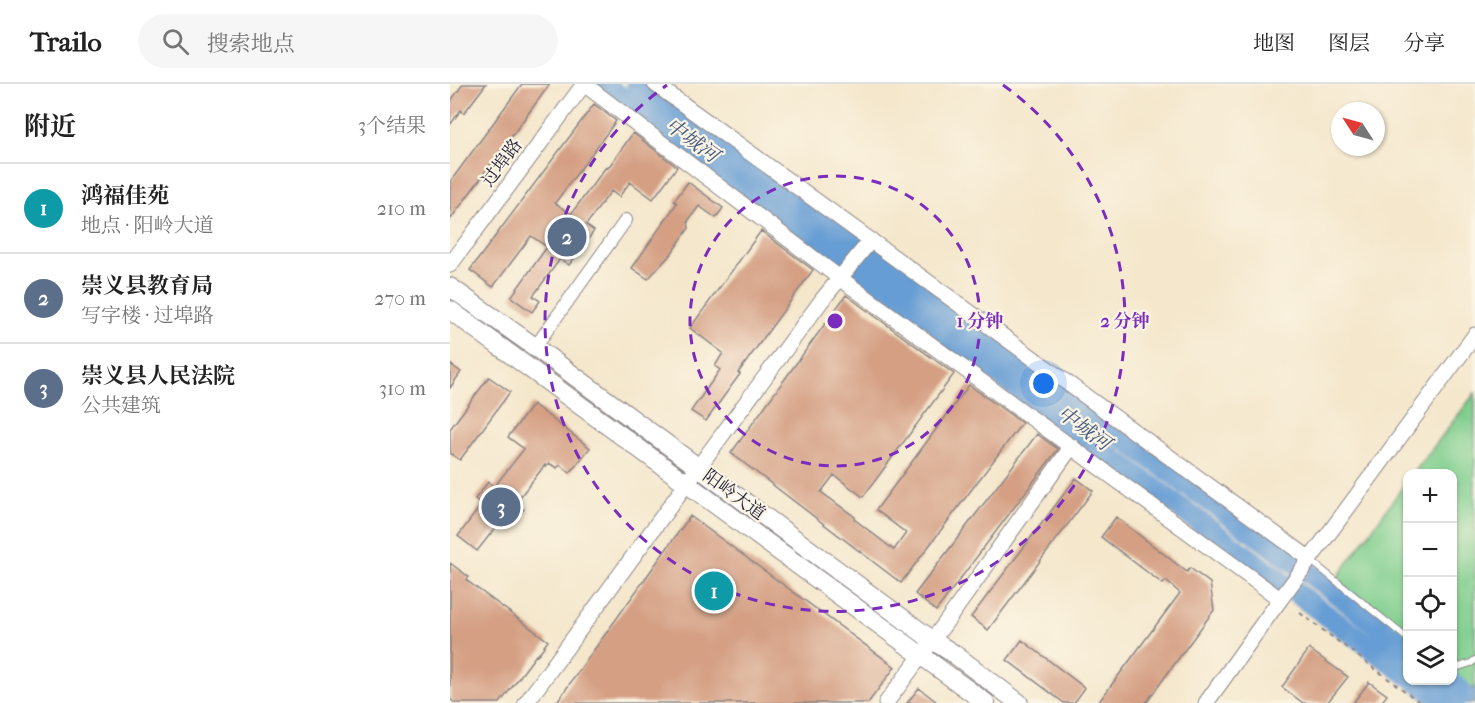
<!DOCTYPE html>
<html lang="zh">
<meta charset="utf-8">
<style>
:root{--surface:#fff;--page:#f6f6f6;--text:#222;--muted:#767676;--line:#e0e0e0;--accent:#2563eb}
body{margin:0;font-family:"IM FELL French Canon","Noto Serif SC",serif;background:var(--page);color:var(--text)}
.controls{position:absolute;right:18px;bottom:18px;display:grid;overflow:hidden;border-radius:12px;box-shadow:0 2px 4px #0004}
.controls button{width:54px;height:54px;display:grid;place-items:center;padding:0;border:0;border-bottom:2px solid var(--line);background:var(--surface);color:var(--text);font:30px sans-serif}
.compass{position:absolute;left:881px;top:18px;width:54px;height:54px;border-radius:50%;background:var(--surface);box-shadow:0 2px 4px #0004;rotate:306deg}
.you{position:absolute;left:594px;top:300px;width:21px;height:21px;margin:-15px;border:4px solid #fff;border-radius:50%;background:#1a73e8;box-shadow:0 0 0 9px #1a73e833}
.badge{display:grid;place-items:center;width:39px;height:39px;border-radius:50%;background:var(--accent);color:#fff;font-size:20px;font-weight:700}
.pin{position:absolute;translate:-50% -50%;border:3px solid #fff;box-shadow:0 2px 6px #0006}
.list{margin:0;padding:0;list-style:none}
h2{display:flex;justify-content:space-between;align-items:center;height:78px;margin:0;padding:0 24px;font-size:26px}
h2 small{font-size:20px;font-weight:400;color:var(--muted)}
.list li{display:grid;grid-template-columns:39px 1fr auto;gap:18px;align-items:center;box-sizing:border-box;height:90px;padding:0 24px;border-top:2px solid var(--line)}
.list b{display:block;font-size:22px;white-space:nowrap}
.list p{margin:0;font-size:20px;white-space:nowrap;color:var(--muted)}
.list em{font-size:20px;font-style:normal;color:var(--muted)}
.icon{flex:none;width:33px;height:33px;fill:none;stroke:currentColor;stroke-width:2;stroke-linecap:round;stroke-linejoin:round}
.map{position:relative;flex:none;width:1025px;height:619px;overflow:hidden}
header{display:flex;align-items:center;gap:36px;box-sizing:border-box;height:84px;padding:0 30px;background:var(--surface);border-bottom:2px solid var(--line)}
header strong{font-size:28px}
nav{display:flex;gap:33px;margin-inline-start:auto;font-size:21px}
.search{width:420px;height:54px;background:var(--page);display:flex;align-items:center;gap:15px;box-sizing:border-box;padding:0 21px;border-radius:33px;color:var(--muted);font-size:22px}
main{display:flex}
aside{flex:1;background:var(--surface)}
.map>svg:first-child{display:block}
.green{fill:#7fce8e;stroke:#507864;stroke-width:1.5}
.water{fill:#669dd4;stroke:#446088;stroke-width:1.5}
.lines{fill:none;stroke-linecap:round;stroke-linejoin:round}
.river{stroke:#669dd4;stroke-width:22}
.building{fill:#d49f83}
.service-casing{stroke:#8b8484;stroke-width:8}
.minor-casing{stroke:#8b8484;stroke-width:14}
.tertiary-casing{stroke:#8b8484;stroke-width:17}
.primary-casing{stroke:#8b8484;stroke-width:20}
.path{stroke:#8b8484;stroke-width:2;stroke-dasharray:4.5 4.5;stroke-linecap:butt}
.service{stroke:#fff;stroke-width:6}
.minor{stroke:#fff;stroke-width:12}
.tertiary{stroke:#fff;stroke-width:15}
.primary{stroke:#fff;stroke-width:18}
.ring{fill:none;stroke:#7b2cbf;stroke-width:3;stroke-dasharray:10 8}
.labels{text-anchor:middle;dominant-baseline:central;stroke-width:4.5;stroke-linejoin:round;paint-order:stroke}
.street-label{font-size:18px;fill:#22223b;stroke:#fcf5e5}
.water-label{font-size:20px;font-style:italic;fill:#415980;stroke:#fcf5e5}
.centre{fill:#7b2cbf;stroke:#fcf5e5;stroke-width:3}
.ring-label{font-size:18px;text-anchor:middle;font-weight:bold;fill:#7b2cbf;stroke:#fcf5e5;stroke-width:4.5;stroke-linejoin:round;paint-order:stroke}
</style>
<header>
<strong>Trailo</strong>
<div class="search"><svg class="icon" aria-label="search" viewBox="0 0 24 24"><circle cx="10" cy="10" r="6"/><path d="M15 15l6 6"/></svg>搜索地点</div>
<nav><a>地图</a><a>图层</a><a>分享</a></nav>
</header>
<main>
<aside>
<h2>附近<small>3个结果</small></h2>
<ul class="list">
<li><span class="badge" style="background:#0f9aa8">1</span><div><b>鸿福佳苑</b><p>地点 · 阳岭大道</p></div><em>210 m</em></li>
<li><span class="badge" style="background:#5c6f8a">2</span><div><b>崇义县教育局</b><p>写字楼 · 过埠路</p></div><em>270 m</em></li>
<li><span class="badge" style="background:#5c6f8a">3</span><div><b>崇义县人民法院</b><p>公共建筑</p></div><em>310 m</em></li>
</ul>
</aside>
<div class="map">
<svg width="1025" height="619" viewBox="0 0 1025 619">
<rect width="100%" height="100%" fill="#fcf5e5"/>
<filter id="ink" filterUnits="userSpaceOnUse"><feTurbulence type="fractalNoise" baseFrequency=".0167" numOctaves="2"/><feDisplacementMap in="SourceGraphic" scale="12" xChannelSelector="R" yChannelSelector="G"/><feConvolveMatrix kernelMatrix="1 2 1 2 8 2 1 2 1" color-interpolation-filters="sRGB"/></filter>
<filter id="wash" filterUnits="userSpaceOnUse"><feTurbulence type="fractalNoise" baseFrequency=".008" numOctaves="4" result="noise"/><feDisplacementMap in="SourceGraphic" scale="24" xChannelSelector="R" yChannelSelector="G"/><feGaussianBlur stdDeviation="1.35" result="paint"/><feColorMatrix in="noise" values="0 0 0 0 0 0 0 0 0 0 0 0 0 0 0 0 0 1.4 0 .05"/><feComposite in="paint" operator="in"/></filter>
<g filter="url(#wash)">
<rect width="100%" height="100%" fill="#f4e7cc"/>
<path class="green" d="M 1025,309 L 1025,619 L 1004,619 L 1011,607 L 998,597 L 1002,596 L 1002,390 L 963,390 Z
M 957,397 L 957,564 L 881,502 Z"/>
<path class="water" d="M 1025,604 L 1025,619 L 1004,619 L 1011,607 Z"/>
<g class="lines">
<path class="river" d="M 153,0 L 958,591
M 187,0 L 881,505 L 958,565
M 965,596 L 996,619
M 998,596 L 1011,607 L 1004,619"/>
</g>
<g id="blocks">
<path class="building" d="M 13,0 L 36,0 L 14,29 L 11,26 L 0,41 L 0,18 Z
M 72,0 L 100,0 L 0,136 L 0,98 Z
M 144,20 L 166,37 L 105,119 L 121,130 L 156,83 L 158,84 L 183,49 L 227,83 L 203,115 L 180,98 L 169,113 L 161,107 L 136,141 L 144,147 L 119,181 L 110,175 L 83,212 L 90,217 L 82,228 L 61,213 L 97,163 L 81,152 L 43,203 L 20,186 Z
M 238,98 L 273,124 L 266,134 L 249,122 L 238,137 L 239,144 L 221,170 L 198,195 L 182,184 L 227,119 L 224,117 Z
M 311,147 L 363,186 L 288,289 L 290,290 L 256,337 L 241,327 L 270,286 L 265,282 L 273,269 L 240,244 Z
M 396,211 L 504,290 L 413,413 L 384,391 L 371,408 L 405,433 L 404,435 L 444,466 L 456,449 L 426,426 L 519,301 L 572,339 L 451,499 L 281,369 Z
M 0,280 L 11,288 L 0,304 Z
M 39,293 L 60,308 L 10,376 L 0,369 L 0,345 Z
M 83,320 L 140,364 L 120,389 L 110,381 L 107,384 L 99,379 L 96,383 L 95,381 L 66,418 L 74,425 L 61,441 L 53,434 L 27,467 L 8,452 L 32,420 L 25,415 L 38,398 L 44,403 L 74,365 L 58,353 Z
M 587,350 L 608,365 L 486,527 L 465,510 Z
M 626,394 L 643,407 L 538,546 L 521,533 Z
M 240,432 L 445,583 L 418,619 L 106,619 Z
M 666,433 L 737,488 L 740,484 L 760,499 L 764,526 L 696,619 L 648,619 L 730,509 L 716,497 L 713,500 L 651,453 Z
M 0,479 L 19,493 L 16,496 L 98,557 L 87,572 L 86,571 L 50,619 L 5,619 L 0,615 Z
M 572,556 L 635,604 L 624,619 L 614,619 L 557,576 Z
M 859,565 L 898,593 L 877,619 L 853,619 L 832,603 Z
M 919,598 L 937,611 L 931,619 L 903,619 Z
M 469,604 L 488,619 L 457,619 Z"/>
</g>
</g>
<g filter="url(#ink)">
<use href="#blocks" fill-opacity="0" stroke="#8b8484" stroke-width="1.5"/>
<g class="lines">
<g class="service-casing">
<path id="service" d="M 860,476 L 958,555
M 1002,585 L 1021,579 L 1025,576"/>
</g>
<g class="minor-casing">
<path id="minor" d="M 85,263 L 176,136"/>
</g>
<g class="tertiary-casing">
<path id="tertiary" d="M 134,0 L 391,195 L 830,515
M 205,0 L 860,475
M 0,181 L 134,0
M 76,619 L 261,366 L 372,216 L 421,156
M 436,619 L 499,534 L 622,362
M 756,619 L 821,528 L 1025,251"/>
</g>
<g class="primary-casing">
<path id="primary" d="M 0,203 L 85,263 L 482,556 L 504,570 L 569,619
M 0,226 L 536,619"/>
</g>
<path class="path" d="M 850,529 L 971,619"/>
<use href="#service" class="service"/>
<use href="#minor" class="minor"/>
<use href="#tertiary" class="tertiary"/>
<use href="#primary" class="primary"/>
</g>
</g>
<g class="ring">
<circle cx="385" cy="237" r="145"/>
<path d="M553 1A290 290 0 1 1 217 1"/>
</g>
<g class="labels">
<g class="street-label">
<text transform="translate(52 79) rotate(-53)">过埠路</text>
<text transform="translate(284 411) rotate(36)">阳岭大道</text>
</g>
<g class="water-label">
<text transform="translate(242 56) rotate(36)">中城河</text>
<text transform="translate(634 344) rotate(36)">中城河</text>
</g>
</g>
<circle cx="385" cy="237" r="9" class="centre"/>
<g class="ring-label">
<text x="530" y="243">1 分钟</text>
<text x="675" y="243">2 分钟</text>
</g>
</svg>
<div class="controls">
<button>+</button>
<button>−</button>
<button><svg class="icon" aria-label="locate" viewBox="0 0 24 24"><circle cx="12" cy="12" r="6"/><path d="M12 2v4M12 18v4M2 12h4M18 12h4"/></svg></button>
<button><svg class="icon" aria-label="layers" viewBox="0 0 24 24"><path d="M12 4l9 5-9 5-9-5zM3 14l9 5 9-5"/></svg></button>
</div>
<svg class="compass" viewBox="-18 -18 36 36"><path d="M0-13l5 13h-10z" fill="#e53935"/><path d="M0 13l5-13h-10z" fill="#767676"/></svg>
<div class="you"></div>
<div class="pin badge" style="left:264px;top:507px;background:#0f9aa8">1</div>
<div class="pin badge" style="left:117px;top:153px;background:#5c6f8a">2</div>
<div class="pin badge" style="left:51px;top:423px;background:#5c6f8a">3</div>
</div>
</main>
